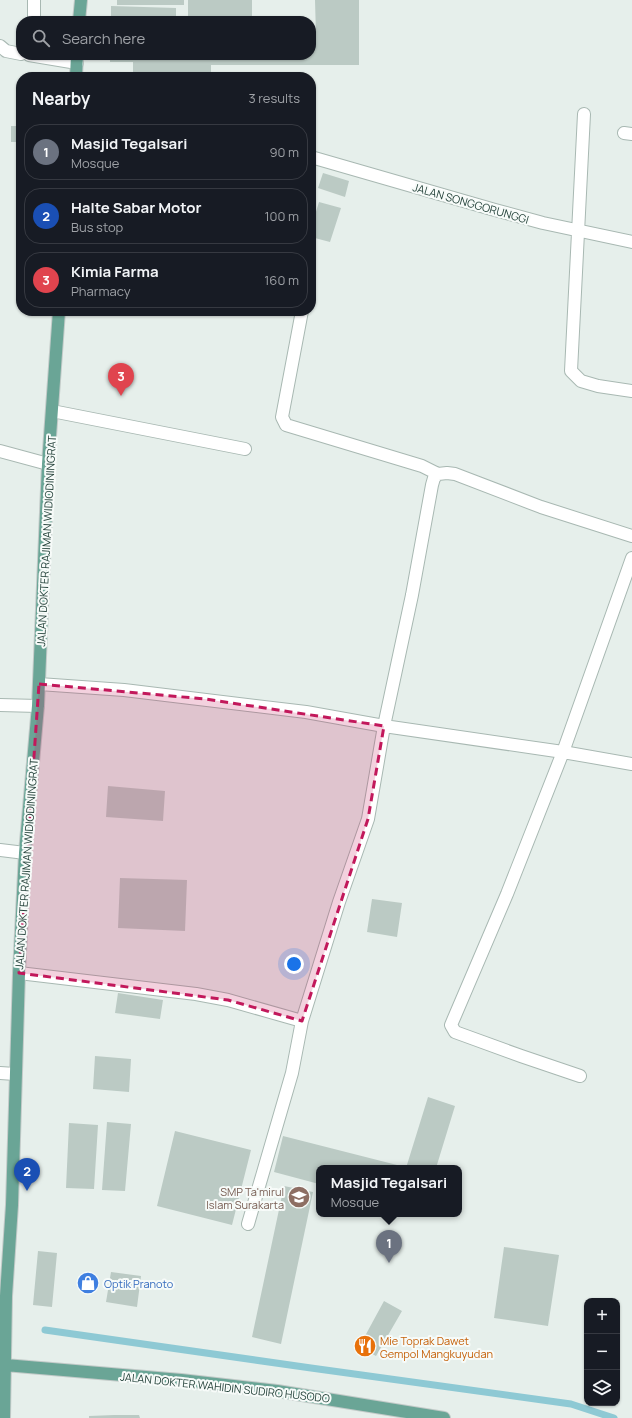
<!DOCTYPE html>
<meta charset="utf-8">
<style>
:root{--surface:#171b24;--page:#20242c;--text:#f1f3f6;--muted:#9ea1a6;--line:#363941;--accent:#f4845f}
body{margin:0;font-family:Manrope,sans-serif;background:var(--page);color:var(--text)}
.controls{position:absolute;right:12px;bottom:12px;display:grid;overflow:hidden;border-radius:8px;box-shadow:0 1px 3px #0004}
.controls button{width:36px;height:36px;display:grid;place-items:center;padding:0;border:0;border-bottom:1px solid var(--line);background:var(--surface);color:var(--text);font:20px sans-serif}
.you{position:absolute;left:294px;top:964px;width:14px;height:14px;margin:-10px;border:3px solid #fff;border-radius:50%;background:#1a73e8;box-shadow:0 0 0 6px #1a73e833}
.badge{display:grid;place-items:center;width:26px;height:26px;border-radius:50%;background:var(--accent);color:#fff;font-size:13px;font-weight:700}
.pin{position:absolute;translate:-50% -33px;filter:drop-shadow(0 1px 2px #0008)}
.pin::after{content:'';position:absolute;top:21px;width:14px;height:12px;background:inherit;clip-path:polygon(0 0,100% 0,50% 100%)}
.popup{position:absolute;left:316px;top:1165px;width:146px;height:52px;box-sizing:border-box;display:grid;place-content:center;border-radius:8px;background:var(--surface);filter:drop-shadow(0 1px 3px #0005);font-size:13px;white-space:nowrap;color:var(--muted)}
.popup b{font-size:15px;color:var(--text)}
.popup::after{content:'';position:absolute;left:50%;top:100%;margin-left:-8px;border:8px solid transparent;border-top-color:var(--surface)}
.list{margin:0;padding:0;list-style:none}
h2{display:flex;justify-content:space-between;align-items:center;height:52px;margin:0;padding:0 16px;font-size:17px}
h2 small{font-size:13px;font-weight:400;color:var(--muted)}
.list li{display:grid;grid-template-columns:26px 1fr auto;gap:12px;align-items:center;box-sizing:border-box;height:56px;margin:0 8px 8px;padding:0 8px;border:1px solid var(--line);border-radius:16px}
.list b{display:block;font-size:15px;white-space:nowrap}
.list p{margin:0;font-size:13px;white-space:nowrap;color:var(--muted)}
.list em{font-size:13px;font-style:normal;color:var(--muted)}
.icon{flex:none;width:22px;height:22px;fill:none;stroke:currentColor;stroke-width:2;stroke-linecap:round;stroke-linejoin:round}
.map{position:relative;flex:none;width:632px;height:1418px;overflow:hidden}
.search{position:absolute;background:var(--surface);box-shadow:0 1px 3px #0004;left:16px;top:16px;width:300px;height:44px;display:flex;align-items:center;gap:10px;box-sizing:border-box;padding:0 14px;border-radius:16px;color:var(--muted);font-size:15px}
.panel{position:absolute;background:var(--surface);box-shadow:0 1px 3px #0004;left:16px;top:72px;width:300px;height:244px;border-radius:16px}
.map>svg:first-child{display:block}
.lines{fill:none;stroke-linecap:round;stroke-linejoin:round}
.stream{stroke:#8ec9d4;stroke-width:7}
.building{fill:#bbcac4}
.minor-casing{stroke:#a8b8b2;stroke-width:14}
.major-casing{stroke:#c2cac8;stroke-width:14}
.minor{stroke:#fff;stroke-width:12}
.major{stroke:#6aa596;stroke-width:12}
.marked{fill:#c2185b;fill-opacity:0.2;stroke:#c2185b;stroke-width:3;stroke-dasharray:8 5;stroke-linejoin:round}
.labels{text-anchor:middle;dominant-baseline:central;stroke-width:4;stroke-linejoin:round;paint-order:stroke}
.street-label{font-size:11px;fill:#24423a;stroke:#f7fbf9}
.education-label{font-size:11px;fill:#785e54;stroke:#f7fbf9;text-anchor:end}
.shop-label{font-size:11px;fill:#366cbe;stroke:#f7fbf9;text-anchor:start}
.food-label{font-size:11px;fill:#c56008;stroke:#f7fbf9;text-anchor:start}
</style>
<div class="map">
<svg width="632" height="1418" viewBox="0 0 632 1418">
<rect width="100%" height="100%" fill="#e6efeb"/>
<g class="lines">
<path class="stream" d="M 45,1330 L 311,1368 L 571,1404 L 614,1418"/>
</g>
<path class="building" d="M 117,0 L 184,0 L 184,5 L 117,5 Z
M 188,0 L 252,0 L 252,21 L 188,21 Z
M 315,0 L 359,0 L 359,65 L 211,65 L 211,77 L 133,77 L 133,62 L 110,62 L 110,55 L 311,55 L 311,36 L 316,36 Z
M 111,6 L 176,8 L 176,21 L 111,21 Z
M 11,126 L 21,126 L 21,142 L 11,142 Z
M 323,173 L 349,181 L 345,197 L 318,188 Z
M 319,202 L 341,208 L 330,242 L 311,237 L 311,228 Z
M 108,786 L 165,791 L 163,821 L 106,817 Z
M 120,878 L 187,880 L 185,931 L 118,928 Z
M 372,899 L 402,903 L 397,937 L 367,932 Z
M 118,993 L 163,1000 L 160,1019 L 115,1013 Z
M 95,1056 L 131,1059 L 129,1092 L 93,1089 Z
M 428,1097 L 455,1106 L 436,1168 L 406,1168 Z
M 107,1122 L 131,1124 L 125,1191 L 102,1190 Z
M 69,1123 L 98,1125 L 94,1189 L 66,1188 Z
M 175,1131 L 251,1150 L 232,1225 L 157,1206 Z
M 283,1136 L 397,1165 L 396,1168 L 319,1168 L 319,1184 L 274,1172 Z
M 284,1186 L 313,1192 L 281,1344 L 252,1337 Z
M 504,1247 L 559,1255 L 548,1326 L 494,1318 Z
M 38,1251 L 57,1253 L 52,1307 L 33,1305 Z
M 111,1272 L 141,1276 L 137,1307 L 106,1302 Z
M 384,1301 L 402,1311 L 376,1356 L 359,1347 Z
M 114,1415 L 139,1415 L 140,1418 L 89,1418 L 89,1416 Z"/>
<g class="lines">
<g class="minor-casing">
<path id="minor" d="M 34,21 L 34,0
M 0,46 L 6,51 L 21,54
M 29,55 L 77,63
M 584,114 L 571,371 L 581,381 L 598,386 L 632,391
M 624,133 L 632,134
M 311,157 L 495,210 L 543,223 L 632,242
M 302,311 L 282,417 L 286,425 L 422,466 L 438,474 L 447,473 L 455,474 L 541,507 L 632,536
M 52,411 L 245,449
M 0,451 L 48,464
M 39,684 L 124,690 L 306,712 L 384,726 L 563,752 L 632,764
M 0,705 L 38,706
M 0,850 L 25,853
M 19,973 L 196,994 L 228,1000 L 302,1021
M 0,1073 L 15,1074
M 580,1076 L 521,1056 L 455,1032 L 451,1025 L 507,894 L 563,752 L 632,558
M 248,1224 L 292,1073 L 302,1021 L 339,902 L 368,819 L 384,726 L 412,595 L 432,485 L 434,478 L 438,474"/>
</g>
<g class="major-casing">
<path id="major" d="M 79,21 L 81,0
M 76,77 L 77,55
M 5,1365 L 181,1380 L 277,1391 L 444,1418
M 4,1418 L 6,1296 L 12,1205 L 19,973 L 25,853 L 38,706 L 48,464 L 59,311"/>
</g>
<use href="#minor" class="minor"/>
<use href="#major" class="major"/>
</g>
<path class="marked" d="M 39,684 L 205,699 L 384,726 L 368,819 L 302,1021 L 228,1000 L 19,973 Z"/>
<defs>
<g id="school-disc" transform="scale(1.15)"><circle r="9.5" fill="#8d6e63" stroke="#f7fbf9"/><path d="M0-5L7-2L0 1L-7-2ZM-4 1L0 2.5L4 1V4Q0 6-4 4Z" fill="#fff"/></g>
<g id="shop-disc" transform="scale(1.15)"><circle r="9.5" fill="#3f7fe0" stroke="#f7fbf9"/><path d="M-5-2.5h2.3a2.7 3.5 0 0 1 5.4 0H5L5.5 6h-11ZM-1.5-2.5h3a1.5 2.3 0 0 0-3 0Z" fill="#fff"/></g>
<g id="restaurant-disc" transform="scale(1.15)"><circle r="9.5" fill="#e8710a" stroke="#f7fbf9"/><path d="M-5-6h1v4h1v-4h1v4h1v-4h1v5L-1.5 .5V6h-2V.5L-5-1ZM5-6V6H3V1.5H1.5Q1.5-4 5-6Z" fill="#fff"/></g>
</defs>
<g fill-rule="evenodd">
<use href="#school-disc" x="299" y="1197"/>
<use href="#shop-disc" x="88" y="1283"/>
<use href="#restaurant-disc" x="365" y="1346"/>
</g>
<g class="labels">
<g class="street-label">
<text transform="translate(471 203) rotate(16)">JALAN SONGGORUNGGI</text>
<text transform="translate(46 541) rotate(-87)">JALAN DOKTER RAJIMAN WIDIODININGRAT</text>
<text transform="translate(26 864) rotate(-86)">JALAN DOKTER RAJIMAN WIDIODININGRAT</text>
<text transform="translate(225 1387) rotate(6)">JALAN DOKTER WAHIDIN SUDIRO HUSODO</text>
</g>
<g class="education-label">
<text x="284" y="1191">SMP Ta'mirul<tspan x="284" dy="13">Islam Surakarta</tspan></text>
</g>
<g class="shop-label">
<text x="104" y="1283">Optik Pranoto</text>
</g>
<g class="food-label">
<text x="380" y="1340">Mie Toprak Dawet<tspan x="380" dy="13">Gempol Mangkuyudan</tspan></text>
</g>
</g>
</svg>
<div class="controls">
<button>+</button>
<button>−</button>
<button><svg class="icon" aria-label="layers" viewBox="0 0 24 24"><path d="M12 4l9 5-9 5-9-5zM3 14l9 5 9-5"/></svg></button>
</div>
<div class="you"></div>
<div class="pin badge" style="left:389px;top:1263px;background:#6b7280">1</div>
<div class="popup"><b>Masjid Tegalsari</b>Mosque</div>
<div class="pin badge" style="left:27px;top:1191px;background:#1a4fb4">2</div>
<div class="pin badge" style="left:121px;top:396px;background:#e0444e">3</div>
<div class="search"><svg class="icon" aria-label="search" viewBox="0 0 24 24"><circle cx="10" cy="10" r="6"/><path d="M15 15l6 6"/></svg>Search here</div>
<section class="panel">
<h2>Nearby<small>3 results</small></h2>
<ul class="list">
<li><span class="badge" style="background:#6b7280">1</span><div><b>Masjid Tegalsari</b><p>Mosque</p></div><em>90 m</em></li>
<li><span class="badge" style="background:#1a4fb4">2</span><div><b>Halte Sabar Motor</b><p>Bus stop</p></div><em>100 m</em></li>
<li><span class="badge" style="background:#e0444e">3</span><div><b>Kimia Farma</b><p>Pharmacy</p></div><em>160 m</em></li>
</ul>
</section>
</div>
